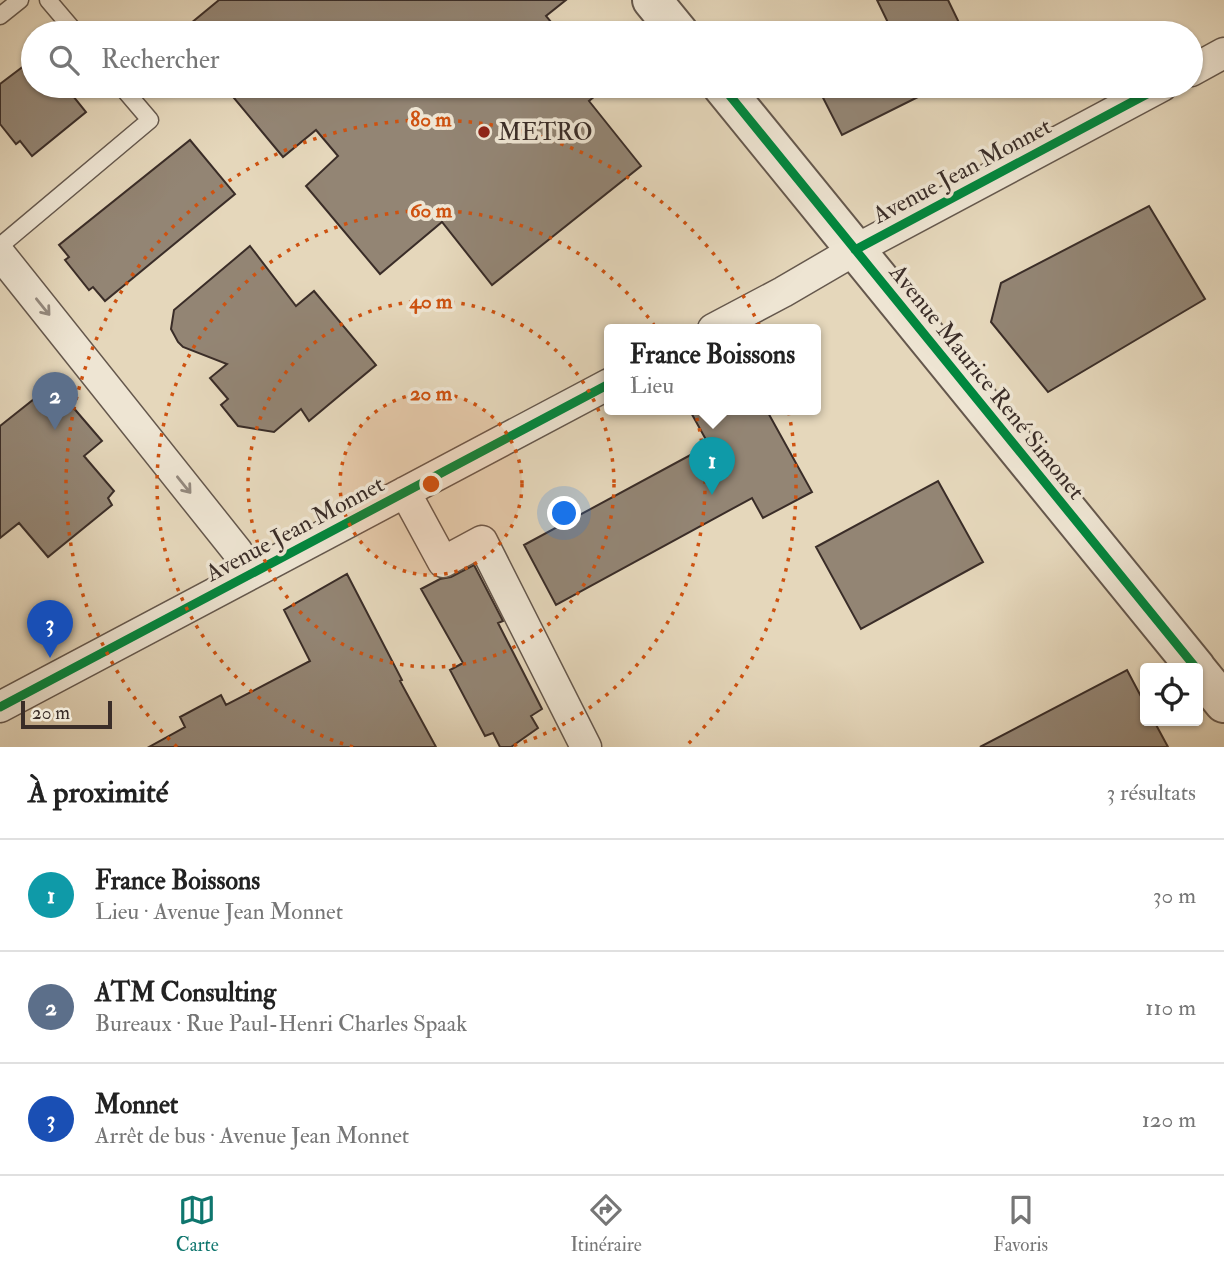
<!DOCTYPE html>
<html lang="fr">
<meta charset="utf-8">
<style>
:root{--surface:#fff;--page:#f6f6f6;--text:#222;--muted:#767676;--line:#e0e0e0;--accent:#0f766e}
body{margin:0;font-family:"IM FELL Double Pica",serif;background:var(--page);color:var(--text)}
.controls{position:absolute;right:21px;bottom:21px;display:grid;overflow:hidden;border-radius:7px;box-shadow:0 2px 5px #0004}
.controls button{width:63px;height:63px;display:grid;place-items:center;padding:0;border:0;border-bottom:2px solid var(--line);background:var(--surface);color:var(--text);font:35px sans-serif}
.scale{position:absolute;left:21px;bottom:18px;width:91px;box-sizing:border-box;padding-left:7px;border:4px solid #3a2d28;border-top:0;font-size:19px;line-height:24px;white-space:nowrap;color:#3a2d28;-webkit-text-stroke:5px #eee5d3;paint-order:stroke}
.you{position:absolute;left:565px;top:514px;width:24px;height:24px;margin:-18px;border:5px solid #fff;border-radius:50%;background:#1a73e8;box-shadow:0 0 0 10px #1a73e833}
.badge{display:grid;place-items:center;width:46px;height:46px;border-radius:50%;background:var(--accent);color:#fff;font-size:23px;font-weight:700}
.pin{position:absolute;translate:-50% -58px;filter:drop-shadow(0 2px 4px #0008)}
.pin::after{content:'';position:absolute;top:37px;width:24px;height:21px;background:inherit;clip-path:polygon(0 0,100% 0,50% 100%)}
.popup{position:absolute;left:604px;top:324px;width:217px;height:91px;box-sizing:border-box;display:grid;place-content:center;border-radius:7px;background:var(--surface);filter:drop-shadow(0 2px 5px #0005);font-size:23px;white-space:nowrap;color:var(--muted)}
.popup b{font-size:26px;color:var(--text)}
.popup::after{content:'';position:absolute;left:50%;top:100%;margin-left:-14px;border:14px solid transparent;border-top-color:var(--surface)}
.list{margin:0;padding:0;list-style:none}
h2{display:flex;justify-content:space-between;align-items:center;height:91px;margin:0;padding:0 28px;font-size:30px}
h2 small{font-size:23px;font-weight:400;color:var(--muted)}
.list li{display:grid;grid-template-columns:46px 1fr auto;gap:21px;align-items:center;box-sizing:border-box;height:112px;padding:0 28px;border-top:2px solid var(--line)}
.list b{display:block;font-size:26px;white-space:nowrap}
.list p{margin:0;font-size:23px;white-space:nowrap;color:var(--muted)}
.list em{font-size:23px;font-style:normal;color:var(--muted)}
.icon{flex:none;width:38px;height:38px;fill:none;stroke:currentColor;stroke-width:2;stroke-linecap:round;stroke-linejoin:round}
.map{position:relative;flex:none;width:1224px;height:747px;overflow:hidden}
.search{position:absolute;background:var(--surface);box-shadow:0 2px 5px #0004;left:21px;right:21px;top:21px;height:77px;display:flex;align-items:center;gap:18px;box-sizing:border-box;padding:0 24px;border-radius:38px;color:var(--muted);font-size:26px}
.sheet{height:427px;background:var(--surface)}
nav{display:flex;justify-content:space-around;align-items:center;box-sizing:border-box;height:98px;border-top:2px solid var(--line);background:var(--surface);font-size:19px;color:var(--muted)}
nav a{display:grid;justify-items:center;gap:4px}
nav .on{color:var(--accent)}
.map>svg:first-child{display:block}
.building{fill:#938574;stroke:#3a2d28;stroke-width:2}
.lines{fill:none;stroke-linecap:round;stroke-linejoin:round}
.service-casing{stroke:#65584d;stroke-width:19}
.minor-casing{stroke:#65584d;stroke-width:33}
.tertiary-casing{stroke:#65584d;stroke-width:42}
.service{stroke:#eee5d3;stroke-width:16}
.minor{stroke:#eee5d3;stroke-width:30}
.tertiary{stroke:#eee5d3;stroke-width:38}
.cycleway-casing{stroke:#eee5d3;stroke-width:13}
.cycleway{stroke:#00873e;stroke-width:9}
.oneway{stroke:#94897e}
.ring{fill:none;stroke:#ce5210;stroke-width:3.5;stroke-dasharray:3.5 7}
.poi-dot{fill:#8f2418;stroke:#eee5d3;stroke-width:2.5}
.labels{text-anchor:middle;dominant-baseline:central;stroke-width:7;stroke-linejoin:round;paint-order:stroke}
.poi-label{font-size:24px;fill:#3a2d28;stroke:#eee5d3;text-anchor:start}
.street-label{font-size:24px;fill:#3a2d28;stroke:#eee5d3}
.centre{fill:#ce5210;stroke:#eee5d3;stroke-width:3.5}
.ring-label{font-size:21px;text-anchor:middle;font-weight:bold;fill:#ce5210;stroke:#eee5d3;stroke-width:7;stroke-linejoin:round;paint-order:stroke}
</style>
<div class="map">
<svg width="1224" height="747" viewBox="0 0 1224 747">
<rect width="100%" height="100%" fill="#e5d7bb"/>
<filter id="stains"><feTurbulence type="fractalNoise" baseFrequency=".00286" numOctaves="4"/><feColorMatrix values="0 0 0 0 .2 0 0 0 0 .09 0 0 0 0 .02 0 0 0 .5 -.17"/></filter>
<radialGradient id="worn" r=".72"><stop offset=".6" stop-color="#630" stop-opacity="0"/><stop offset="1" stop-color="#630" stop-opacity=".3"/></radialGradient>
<path class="building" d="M 219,0 L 566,0 L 546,16 L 560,33 L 179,33 Z
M 877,0 L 948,0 L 964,33 L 893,33 Z
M 33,59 L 33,86 L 65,86 L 86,112 L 32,156 L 20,141 L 16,144 L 0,124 L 0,84 Z
M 224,86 L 607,86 L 589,101 L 641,166 L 492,285 L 442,222 L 380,274 L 306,186 L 338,156 L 316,130 L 283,157 Z
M 817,86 L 940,86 L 842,135 Z
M 190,140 L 235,194 L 105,301 L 93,287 L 89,290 L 65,260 L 69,257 L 59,245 Z
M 1149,206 L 1205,299 L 1048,392 L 991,322 L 1001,283 Z
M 250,246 L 296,306 L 314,291 L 376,365 L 309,421 L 301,409 L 274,432 L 238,426 L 221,405 L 228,399 L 210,378 L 227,364 L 183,347 L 178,342 L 171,329 L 174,310 Z
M 53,384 L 102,441 L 84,456 L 114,491 L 108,498 L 112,505 L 48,557 L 19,523 L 0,538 L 0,426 Z
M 689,409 L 766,409 L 812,492 L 763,518 L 752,498 L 556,605 L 524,545 L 709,445 Z
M 938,481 L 983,562 L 861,629 L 816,547 Z
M 474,565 L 503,621 L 498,623 L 542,709 L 531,716 L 538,728 L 511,747 L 500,747 L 493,733 L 485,736 L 450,670 L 463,663 L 421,589 L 440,579 L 451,577 Z
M 347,574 L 402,680 L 400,681 L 436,747 L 149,747 L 185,727 L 180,717 L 221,695 L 226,705 L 310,661 L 284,610 Z
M 1127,670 L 1145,704 L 1145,721 L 1154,721 L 1168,747 L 980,747 Z"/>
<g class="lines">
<g class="service-casing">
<path id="service" d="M 48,0 L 76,33
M 0,16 L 20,0
M 0,246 L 150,120 L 121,86"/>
</g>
<g class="minor-casing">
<path id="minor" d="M 1191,71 L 1224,53
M 0,254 L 237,551 L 251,574
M 713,329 L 783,292 L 855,250 L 1162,86
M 405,492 L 443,562 L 482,541 L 586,747
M 0,707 L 609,384"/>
</g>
<g class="tertiary-casing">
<path id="tertiary" d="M 652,0 L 679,33
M 722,86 L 1196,668
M 1198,671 L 1224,703"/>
</g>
<use href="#service" class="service"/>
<use href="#minor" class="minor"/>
<use href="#tertiary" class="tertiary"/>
<g class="cycleway-casing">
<path id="cycleway" d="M 722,86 L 1196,668
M 855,250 L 1162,86
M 0,707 L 609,384"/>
</g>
<use href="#cycleway" class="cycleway"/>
</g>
<defs><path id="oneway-shaft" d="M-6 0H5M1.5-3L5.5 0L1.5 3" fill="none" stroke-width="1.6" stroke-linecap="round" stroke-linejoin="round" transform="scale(1.75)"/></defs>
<g class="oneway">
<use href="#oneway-shaft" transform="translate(43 307) rotate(51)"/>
<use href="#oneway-shaft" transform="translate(184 485) rotate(51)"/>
</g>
<circle cx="431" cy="484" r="91" fill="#ce5210" fill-opacity=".12"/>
<g class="ring">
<circle cx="431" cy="484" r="91"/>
<circle cx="431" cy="484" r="183"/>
<path d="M353 747A274 274 0 1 1 509 747"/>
<path d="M177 747A365 365 0 1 1 685 747"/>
</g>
<circle class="poi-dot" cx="484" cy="132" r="7"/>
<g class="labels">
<g class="poi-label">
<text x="498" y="132">METRO</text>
</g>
<g class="street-label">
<text transform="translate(962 171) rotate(-28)">Avenue Jean Monnet</text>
<text transform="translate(987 382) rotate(51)">Avenue Maurice René Simonet</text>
<text transform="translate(295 529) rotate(-28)">Avenue Jean Monnet</text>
</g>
</g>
<circle cx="431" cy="484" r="10" class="centre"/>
<g class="ring-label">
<text x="431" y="126">80 m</text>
<text x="431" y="217">60 m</text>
<text x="431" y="308">40 m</text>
<text x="431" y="400">20 m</text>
</g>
<rect width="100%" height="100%" filter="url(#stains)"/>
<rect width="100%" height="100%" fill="url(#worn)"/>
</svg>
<div class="controls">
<button><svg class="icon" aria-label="locate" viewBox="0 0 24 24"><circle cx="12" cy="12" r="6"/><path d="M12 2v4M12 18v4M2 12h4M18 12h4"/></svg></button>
</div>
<div class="scale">20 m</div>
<div class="you"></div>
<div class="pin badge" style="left:712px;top:495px;background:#0f9aa8">1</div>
<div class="popup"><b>France Boissons</b>Lieu</div>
<div class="pin badge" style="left:55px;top:430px;background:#5c6f8a">2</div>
<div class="pin badge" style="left:50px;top:658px;background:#1a4fb4">3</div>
<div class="search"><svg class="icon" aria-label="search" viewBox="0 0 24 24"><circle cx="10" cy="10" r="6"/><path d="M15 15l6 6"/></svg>Rechercher</div>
</div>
<section class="sheet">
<h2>À proximité<small>3 résultats</small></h2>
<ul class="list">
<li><span class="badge" style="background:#0f9aa8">1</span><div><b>France Boissons</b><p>Lieu · Avenue Jean Monnet</p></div><em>30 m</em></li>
<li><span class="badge" style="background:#5c6f8a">2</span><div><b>ATM Consulting</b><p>Bureaux · Rue Paul-Henri Charles Spaak</p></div><em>110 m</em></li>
<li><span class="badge" style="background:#1a4fb4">3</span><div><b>Monnet</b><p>Arrêt de bus · Avenue Jean Monnet</p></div><em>120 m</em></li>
</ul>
</section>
<nav>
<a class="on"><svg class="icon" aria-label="map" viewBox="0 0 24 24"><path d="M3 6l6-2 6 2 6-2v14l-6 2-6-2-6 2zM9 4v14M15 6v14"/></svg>Carte</a>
<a><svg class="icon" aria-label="directions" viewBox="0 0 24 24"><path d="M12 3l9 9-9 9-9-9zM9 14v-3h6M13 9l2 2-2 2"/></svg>Itinéraire</a>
<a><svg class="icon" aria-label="saved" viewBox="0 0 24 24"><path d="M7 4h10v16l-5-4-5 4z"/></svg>Favoris</a>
</nav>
